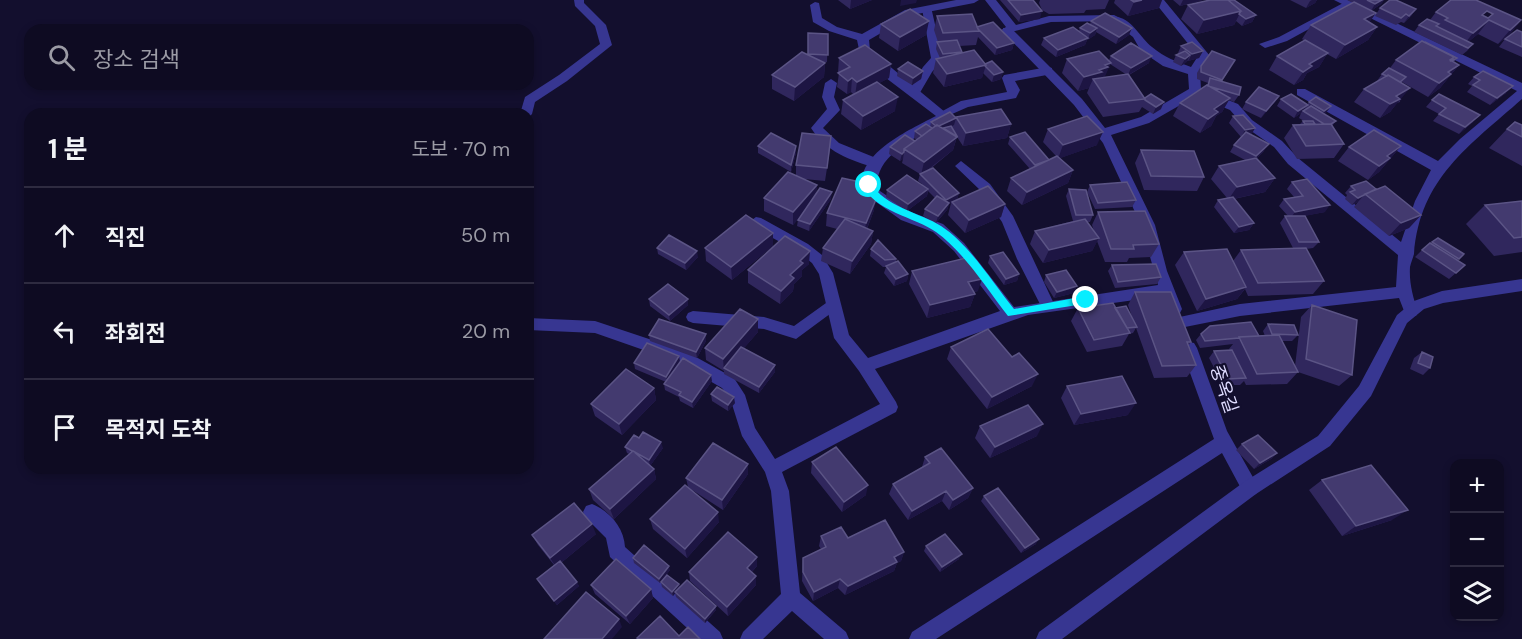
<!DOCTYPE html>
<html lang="ko">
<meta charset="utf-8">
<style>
:root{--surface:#0e0b22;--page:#1c192f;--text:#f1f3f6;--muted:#9b9ba5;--line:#2e2b40}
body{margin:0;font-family:"DM Sans","Noto Sans KR",sans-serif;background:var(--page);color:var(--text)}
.controls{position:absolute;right:18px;bottom:18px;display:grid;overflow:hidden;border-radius:12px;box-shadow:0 3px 9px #0003}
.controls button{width:54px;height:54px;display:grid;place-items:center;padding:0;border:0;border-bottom:2px solid var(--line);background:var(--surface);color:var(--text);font:30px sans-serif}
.stop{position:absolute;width:18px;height:18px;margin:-14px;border:4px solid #08edff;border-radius:50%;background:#fff}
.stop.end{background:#08edff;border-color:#fff;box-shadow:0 2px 6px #0008}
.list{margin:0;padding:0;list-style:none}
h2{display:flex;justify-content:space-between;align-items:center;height:78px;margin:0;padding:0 24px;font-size:26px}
h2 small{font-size:20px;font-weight:400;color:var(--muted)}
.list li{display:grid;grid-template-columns:39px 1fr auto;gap:18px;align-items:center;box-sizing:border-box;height:96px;padding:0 24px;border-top:2px solid var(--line)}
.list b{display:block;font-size:22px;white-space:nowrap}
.list em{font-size:20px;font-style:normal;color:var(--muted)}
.icon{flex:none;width:33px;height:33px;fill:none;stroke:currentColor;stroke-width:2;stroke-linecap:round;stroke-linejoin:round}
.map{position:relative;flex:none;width:1522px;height:639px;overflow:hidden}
.search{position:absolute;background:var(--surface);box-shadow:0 3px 9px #0003;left:24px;top:24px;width:510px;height:66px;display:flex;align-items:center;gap:15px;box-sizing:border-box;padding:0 21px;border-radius:18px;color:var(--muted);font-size:22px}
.panel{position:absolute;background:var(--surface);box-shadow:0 3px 9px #0003;left:24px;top:108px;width:510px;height:366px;border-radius:18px}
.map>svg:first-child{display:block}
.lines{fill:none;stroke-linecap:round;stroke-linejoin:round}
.service{fill:#373691;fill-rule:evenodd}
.minor{fill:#373691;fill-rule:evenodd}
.tertiary{fill:#373691;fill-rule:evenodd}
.wall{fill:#30275d;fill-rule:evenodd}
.shaded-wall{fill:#1d1543}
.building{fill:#433a6f;stroke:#5b5485;stroke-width:1.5;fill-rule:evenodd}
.route{fill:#08edff}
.labels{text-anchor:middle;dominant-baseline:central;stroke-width:4.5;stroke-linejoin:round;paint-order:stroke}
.street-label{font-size:18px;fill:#dfdcff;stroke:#130f2e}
</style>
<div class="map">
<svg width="1522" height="639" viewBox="0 0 1522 639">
<rect width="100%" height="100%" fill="#130f2e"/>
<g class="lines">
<path class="service" d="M 574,0 L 584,0 L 584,3 L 606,25 L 612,45 L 567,81 L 535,102 L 532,114 L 528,118 L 528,114 L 520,114 L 525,97 L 559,75 L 600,44 L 595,26 L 575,6 Z
M 985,0 L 996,0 L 1016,25 L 1049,16 L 1114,15 L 1120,18 L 1114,21 L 1051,22 L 1007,33 L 1001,30 L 1006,27 Z
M 1347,1 L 1352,4 L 1351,6 L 1287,41 L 1265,48 L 1259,44 L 1279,37 Z
M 927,6 L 931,7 L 943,59 L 932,72 L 918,96 L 914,97 L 908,93 L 923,67 L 931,58 L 922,9 Z
M 1048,67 L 1052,68 L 1052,74 L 1015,81 L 1020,90 L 1016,98 L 968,107 L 943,118 L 937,114 L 961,101 L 1007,92 L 1002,78 L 1004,75 Z
M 831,79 L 837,83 L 834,97 L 840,110 L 823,128 L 839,143 L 881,160 L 882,163 L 881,166 L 876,168 C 850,160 826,152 811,128 L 827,109 L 822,97 L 825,83 Z
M 961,161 L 990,184 L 1013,216 L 1055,306 L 1053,310 L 1043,310 L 1017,259 L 1002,222 L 980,190 L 955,166 Z
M 833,298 L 838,300 L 840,304 L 838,308 L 796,339 L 764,329 L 693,323 L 688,321 L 686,317 L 688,313 L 693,311 L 764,317 L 794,326 Z
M 592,504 C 610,511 624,528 625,547 L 720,632 L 723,639 L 699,639 L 610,557 L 606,538 L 586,518 L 583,512 L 586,506 Z"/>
<path class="minor" d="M 956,0 L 979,0 L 974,3 L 912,15 L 869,40 L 870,50 L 951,117 C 946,123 938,126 931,129 C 907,142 875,158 877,189 L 911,212 L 943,224 L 964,243 L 1014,307 L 1158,285 L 1141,225 L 1103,143 L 1074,105 L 1003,32 L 1003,28 L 1011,28 L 1082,99 L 1105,128 L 1141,117 L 1189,89 L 1188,74 L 1163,66 L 1141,51 L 1133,37 L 1109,19 L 1111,17 C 1130,14 1140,38 1152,47 C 1164,57 1177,62 1191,67 L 1198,56 L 1153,0 L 1164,0 L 1210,56 L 1200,72 L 1201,89 L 1238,104 L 1252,120 L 1282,141 L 1298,158 L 1401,242 L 1415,201 L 1431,170 L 1297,95 L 1297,89 L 1305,89 L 1438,161 L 1460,139 L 1517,91 L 1334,0 L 1348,0 L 1522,83 L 1522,99 C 1469,146 1420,178 1414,254 C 1413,258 1411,262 1410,267 C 1409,283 1413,297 1418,312 L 1416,316 L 1406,316 L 1399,298 L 1240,316 L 1180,328 L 1175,326 L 1172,322 L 1175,318 L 1240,304 L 1396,287 L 1398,255 L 1288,164 L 1274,147 L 1244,126 L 1230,110 L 1196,96 L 1149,123 L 1111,135 L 1155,225 L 1167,271 L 1182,309 L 1180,313 L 1170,313 L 1163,296 L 1028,315 L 875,369 L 896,402 L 898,407 L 896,412 L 782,472 L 789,491 L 800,593 L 846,632 L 849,639 L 824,639 L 792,611 L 763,639 L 740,639 L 743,632 L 781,594 L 771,491 L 765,472 L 742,436 L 730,398 L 722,388 L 675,361 L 595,333 L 528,330 L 528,318 L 595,321 L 685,351 L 734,378 L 745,395 L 755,428 L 775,459 L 880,404 L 859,371 L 834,338 L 819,274 L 812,263 L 798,252 L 751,226 L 749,222 L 756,217 L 761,218 L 808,244 L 822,255 L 833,273 L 849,335 L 868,358 L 1000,311 L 954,251 L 933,232 L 901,220 L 865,194 C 848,157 911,129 936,116 L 886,78 L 860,54 L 857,40 L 829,31 L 813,22 L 810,5 L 815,2 L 819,3 L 822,18 L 837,27 L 862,34 L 905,10 Z
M 1189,342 L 1194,343 L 1197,348 L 1227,431 L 1259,488 L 1256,494 L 1250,496 L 1244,494 L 1222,453 L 936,639 L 909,639 L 912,632 L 1214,439 L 1181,348 L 1184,343 Z"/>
<path class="tertiary" d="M 1522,279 L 1522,291 L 1443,303 L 1424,309 L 1407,323 L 1371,396 L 1330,446 L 1256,494 L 1062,639 L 1036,639 L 1039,632 L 1244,482 L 1318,436 L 1359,386 L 1397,315 L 1414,301 L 1442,291 Z"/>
</g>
<path class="wall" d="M 838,0 L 872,0 L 850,9 Z
M 1000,0 L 1033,0 L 1040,19 L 1019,22 Z
M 1040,0 L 1109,0 L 1105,9 L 1086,10 L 1084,13 L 1049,14 L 1042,10 L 1039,3 Z
M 1115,0 L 1162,0 L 1159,8 L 1128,16 L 1114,3 Z
M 1173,0 L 1203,0 L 1180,6 Z
M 1290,0 L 1317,0 L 1315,3 L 1306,8 Z
M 1347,0 L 1384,0 L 1381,4 L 1371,11 L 1376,13 L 1369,22 L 1377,27 L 1368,40 L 1336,59 L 1327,54 L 1319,67 L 1307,73 L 1303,80 L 1294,85 L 1269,70 L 1277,56 L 1305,41 L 1302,39 L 1311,25 L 1353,3 Z
M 1451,0 L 1476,0 L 1521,20 L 1510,34 L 1498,44 L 1478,34 L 1468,42 L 1473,44 L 1467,51 L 1462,55 L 1414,32 L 1419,25 L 1427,19 L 1430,20 L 1436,12 ZM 1487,11 L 1493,14 L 1488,18 L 1482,15 Z
M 1188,5 L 1256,15 L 1252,22 L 1242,26 L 1236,21 L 1234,25 L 1197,34 L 1181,19 Z
M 1380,8 L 1416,9 L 1411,16 L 1404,23 L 1401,22 L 1396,25 L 1375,16 Z
M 937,16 L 977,27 L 1014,43 L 1012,50 L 995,55 L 978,37 L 976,45 L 959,46 L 962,53 L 1003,72 L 1001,79 L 992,82 L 983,73 L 982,78 L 944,87 L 933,73 L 936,59 L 940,58 L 936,49 L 937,42 L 938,42 L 934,30 Z
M 1091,21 L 1129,35 L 1116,44 L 1096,32 L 1095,35 L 1087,40 L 1085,45 L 1056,57 L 1041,45 L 1044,38 L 1079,31 L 1080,28 L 1090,24 Z
M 881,24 L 926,35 L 898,51 L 879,38 Z
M 1522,32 L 1522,57 L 1499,47 L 1505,39 Z
M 828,34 L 827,62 L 822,62 L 825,63 L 824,77 L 794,101 L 772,89 L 772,75 L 808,55 Z
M 1181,46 L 1203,51 L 1199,58 L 1188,61 L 1187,61 L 1181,66 L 1173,62 L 1176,55 L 1179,54 L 1178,53 Z
M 1111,56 L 1149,63 L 1129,75 L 1145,98 L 1161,109 L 1153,114 L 1142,107 L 1139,112 L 1103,117 L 1087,93 L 1089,88 L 1078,91 L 1062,73 L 1067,59 L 1109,60 ZM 1110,64 L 1127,75 L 1104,77 Z
M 839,58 L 891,64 L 889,78 L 879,83 L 895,111 L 861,130 L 841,114 L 843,100 L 853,94 L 851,92 L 847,94 L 837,87 L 839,73 L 838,72 Z
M 1457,58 L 1454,62 L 1459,65 L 1440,88 L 1428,97 L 1402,82 L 1400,102 L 1397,103 L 1390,112 L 1380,118 L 1354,102 L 1364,89 L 1378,81 L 1377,81 L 1382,74 L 1390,68 L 1396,60 Z
M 1201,66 L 1231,67 L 1222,81 L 1239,95 L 1234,102 L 1229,100 L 1222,112 L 1216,116 L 1211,126 L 1200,133 L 1173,116 L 1180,103 L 1206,86 L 1208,83 L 1197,79 L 1197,73 Z
M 898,69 L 923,71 L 921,79 L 912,85 L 897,76 Z
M 1474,77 L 1506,93 L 1490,105 L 1467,92 L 1472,86 L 1468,84 Z
M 1279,96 L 1274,103 L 1261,118 L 1242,109 L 1246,102 Z
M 1281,99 L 1307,105 L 1309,102 L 1331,106 L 1324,114 L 1336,121 L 1332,126 L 1344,144 L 1334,158 L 1297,159 L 1284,138 L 1293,125 L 1300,124 L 1303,121 L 1304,121 L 1299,118 L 1301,113 L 1294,118 L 1277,106 Z
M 1432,100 L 1473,122 L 1459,134 L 1433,121 L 1439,114 L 1426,107 Z
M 1233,116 L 1255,128 L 1251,135 L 1264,151 L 1257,158 L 1275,178 L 1265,192 L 1234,199 L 1254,223 L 1249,230 L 1234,233 L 1214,207 L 1218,200 L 1227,198 L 1211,179 L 1219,166 L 1245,160 L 1230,152 L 1234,145 L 1242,136 L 1241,137 L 1229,123 Z
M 956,117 L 1011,124 L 1007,138 L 963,146 L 957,137 L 953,150 L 929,170 L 959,193 L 957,199 L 1005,204 L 1001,217 L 965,233 L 948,215 L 951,203 L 949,204 L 947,210 L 936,223 L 923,216 L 925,209 L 935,198 L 928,191 L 927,196 L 907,211 L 886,197 L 887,190 L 922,184 L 918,181 L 920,174 L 902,163 L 903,159 L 900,161 L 889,154 L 890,147 L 915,141 L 917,140 L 914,138 L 915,131 L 930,127 L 931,122 L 956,118 Z
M 1522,125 L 1522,166 L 1489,148 L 1507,129 Z
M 1048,129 L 1097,145 L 1060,158 L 1073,170 L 1068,183 L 1022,205 L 1007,191 L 1011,178 L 1030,169 L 1008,144 L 1010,137 L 1049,160 L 1056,156 L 1043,142 Z
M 758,146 L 796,153 L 791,172 L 758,153 Z
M 1401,146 L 1379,172 L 1368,180 L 1338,161 L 1349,147 Z
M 830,149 L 825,181 L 804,179 L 817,185 L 816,193 L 831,199 L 809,231 L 797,226 L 798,220 L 799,218 L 793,225 L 764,211 L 764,198 L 796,176 L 796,165 Z
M 1141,150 L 1204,177 L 1197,191 L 1144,190 L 1135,163 Z
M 1292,182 L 1325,212 L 1303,216 L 1319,242 L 1313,248 L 1306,249 L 1324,281 L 1313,294 L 1248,296 L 1245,289 L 1237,299 L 1197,311 L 1175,265 L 1184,252 L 1233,261 L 1241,250 L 1293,248 L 1280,223 L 1285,216 L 1288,216 L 1279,206 L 1284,199 L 1294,197 L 1287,189 Z
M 1090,185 L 1136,200 L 1132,207 L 1095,209 L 1087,192 Z
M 1351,186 L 1376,189 L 1421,215 L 1409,228 L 1389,236 L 1354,207 L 1358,202 L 1352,205 L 1345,199 L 1347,195 L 1345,193 Z
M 1069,189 L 1093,215 L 1090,222 L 1087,222 L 1094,231 L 1092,225 L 1098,212 L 1159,244 L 1151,257 L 1129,258 L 1127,262 L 1105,262 L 1097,241 L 1092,251 L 1043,263 L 1030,244 L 1035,231 L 1073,221 L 1066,196 Z
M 1522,201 L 1522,252 L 1494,256 L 1466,224 L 1485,205 Z
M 874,210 L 867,229 L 873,231 L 871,244 L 850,274 L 821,261 L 823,248 L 837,229 L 826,226 L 827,213 Z
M 773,233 L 773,246 L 732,280 L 706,261 L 705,248 Z
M 1438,238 L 1464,254 L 1457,261 L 1465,265 L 1449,279 L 1415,257 L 1422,250 Z
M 657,248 L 698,257 L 686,270 L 658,254 Z
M 871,249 L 896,259 L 896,262 L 908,274 L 907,281 L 894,286 L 884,273 L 886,267 L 883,267 L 870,256 Z
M 990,256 L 1019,274 L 1017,281 L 1004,285 L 988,263 Z
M 809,264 L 802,270 L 802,276 L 794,284 L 793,291 L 780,304 L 748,283 L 748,270 Z
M 1112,265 L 1161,277 L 1157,284 L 1115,288 L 1108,271 Z
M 912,271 L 978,291 L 974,292 L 975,294 L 970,307 L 927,318 L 909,284 Z
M 1046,275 L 1074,293 L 1054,298 L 1044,282 Z
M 1135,292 L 1191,342 L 1189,345 L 1196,365 L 1187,377 L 1154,378 L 1136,328 L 1133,333 L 1129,334 L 1122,346 L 1087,352 L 1071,321 L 1078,308 L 1115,308 L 1133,320 L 1128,305 Z
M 649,299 L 688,305 L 670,321 L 650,306 Z
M 1312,305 L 1352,375 L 1339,386 L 1298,372 L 1287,384 L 1246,385 L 1244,381 L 1240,385 L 1223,385 L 1209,358 L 1214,351 L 1230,350 L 1229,349 L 1233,344 L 1200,348 L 1196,340 L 1201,334 L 1265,336 L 1263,331 L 1268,324 L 1298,335 L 1292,341 L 1282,341 L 1295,366 L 1301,317 Z
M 758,319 L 758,332 L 744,348 L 775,365 L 775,372 L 759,393 L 724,374 L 724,371 L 706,360 L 705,348 Z
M 649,335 L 706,341 L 697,358 L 650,341 Z
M 951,347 L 1012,357 L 1032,386 L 987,409 L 947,359 Z
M 1422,352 L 1430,368 L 1423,375 L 1410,369 L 1414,358 Z
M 679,356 L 680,362 L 712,381 L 693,408 L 680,401 L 679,397 L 665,390 L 664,384 L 666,382 L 635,369 L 634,363 Z
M 1067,386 L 1128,415 L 1074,425 L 1061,398 Z
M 654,388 L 656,400 L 622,435 L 595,416 L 591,404 Z
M 711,394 L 735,403 L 728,411 L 712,401 Z
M 980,426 L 1037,436 L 990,458 L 975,438 Z
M 1242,444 L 1277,453 L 1271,459 L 1254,469 L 1236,450 Z
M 625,447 L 663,448 L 650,466 L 654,469 L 656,479 L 614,519 L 593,500 L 589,489 L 629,454 L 627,453 Z
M 925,457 L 973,488 L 968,498 L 949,510 L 942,501 L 908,520 L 889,494 L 893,484 L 922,467 Z
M 812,462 L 866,495 L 842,512 L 811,473 Z
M 748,464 L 748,474 L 723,510 L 692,490 L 719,522 L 687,558 L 653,529 L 650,519 L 688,487 L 686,478 Z
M 1322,480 L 1392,520 L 1342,536 L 1309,490 Z
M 984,496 L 1036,544 L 1021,553 L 981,501 Z
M 596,534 L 561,563 L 579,586 L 557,605 L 537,579 L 554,565 L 538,545 L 532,535 Z
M 821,536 L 848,538 L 904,552 L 901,561 L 897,563 L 894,571 L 845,595 L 838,588 L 813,601 L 802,581 L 803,558 L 821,549 L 819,546 Z
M 926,546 L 959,559 L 940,572 L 924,551 Z
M 757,557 L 757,566 L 752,572 L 756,585 L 728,616 L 690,581 L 689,572 Z
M 633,558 L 670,570 L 660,583 L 634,563 Z
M 661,582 L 679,584 L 680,588 L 716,610 L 705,623 L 676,597 L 675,593 L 673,596 L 662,587 Z
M 591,585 L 651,589 L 653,598 L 630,624 L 595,594 Z"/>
<path class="shaded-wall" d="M 851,0 L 872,0 L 850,9 Z
M 901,0 L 917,0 L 916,3 L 900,6 Z
M 1142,0 L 1162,0 L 1159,8 L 1128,16 L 1134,2 Z
M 1183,0 L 1203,0 L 1180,6 Z
M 1312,0 L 1317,0 L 1315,3 L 1306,8 L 1310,1 Z
M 1382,0 L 1384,0 L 1381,4 L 1371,11 L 1375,4 Z
M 1416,9 L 1411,16 L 1404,23 L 1409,16 Z
M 1042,11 L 1040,19 L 1019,22 L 1021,15 Z
M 1241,11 L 1234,25 L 1197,34 L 1204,20 Z
M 1376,13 L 1366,27 L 1364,19 Z
M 1256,15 L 1252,22 L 1242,26 L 1246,19 Z
M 1489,20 L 1478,34 L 1462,47 L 1473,33 Z
M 1521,20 L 1510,34 L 1498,44 L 1510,30 Z
M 929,21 L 926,35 L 898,51 L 900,37 Z
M 1377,27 L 1368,40 L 1336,59 L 1345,45 Z
M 1097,28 L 1095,35 L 1088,40 L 1090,33 Z
M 1132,28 L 1129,35 L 1116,44 L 1119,37 Z
M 1088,38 L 1085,45 L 1056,57 L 1058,50 Z
M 1014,43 L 1012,50 L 995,55 L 997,48 Z
M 1203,51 L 1199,58 L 1188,61 L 1192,54 Z
M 1328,53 L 1319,67 L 1307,73 L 1303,80 L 1294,85 L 1309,64 Z
M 1190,55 L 1187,62 L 1181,66 L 1185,59 Z
M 1152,56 L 1149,63 L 1128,75 L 1131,68 Z
M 825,63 L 824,77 L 794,101 L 795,87 Z
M 1111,63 L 1103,81 L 1093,79 L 1089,88 L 1078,91 L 1084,77 L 1099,70 L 1105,65 Z
M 891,64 L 889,78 L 855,96 L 857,82 Z
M 986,65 L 982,78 L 944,87 L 947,74 Z
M 1459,65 L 1440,88 L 1428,97 L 1448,72 Z
M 923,71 L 921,79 L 912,85 L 913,78 Z
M 1003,72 L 1001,79 L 992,82 L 994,75 Z
M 852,78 L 851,92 L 847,94 L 848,81 Z
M 1513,86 L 1506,93 L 1490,105 L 1497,98 Z
M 1410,88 L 1390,112 L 1380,118 L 1396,96 Z
M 1279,96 L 1274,103 L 1261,118 L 1266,111 Z
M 898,97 L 895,111 L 861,130 L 863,116 Z
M 1230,98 L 1222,112 L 1216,116 L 1211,126 L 1200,133 L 1214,109 Z
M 1164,102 L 1161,109 L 1153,114 L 1156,107 Z
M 1308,105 L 1301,113 L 1294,118 L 1298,111 Z
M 1331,106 L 1326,113 L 1319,118 L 1324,111 Z
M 1480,115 L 1473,122 L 1459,134 L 1465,127 Z
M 956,118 L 954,125 L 944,130 L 937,127 Z
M 1011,124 L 1007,138 L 963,146 L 966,133 Z
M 1255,128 L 1251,135 L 1241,137 L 1245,130 Z
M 1103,132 L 1097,145 L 1058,159 L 1063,145 Z
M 957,136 L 953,150 L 921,175 L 924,162 Z
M 1269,144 L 1264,151 L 1252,163 L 1256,156 Z
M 796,146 L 796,153 L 791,172 L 791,165 Z
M 1401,146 L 1379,172 L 1368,180 L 1387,156 Z
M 904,152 L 903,159 L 900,161 L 902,154 Z
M 1073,170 L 1068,183 L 1022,205 L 1027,192 Z
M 1275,178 L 1265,192 L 1228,200 L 1237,187 Z
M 817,185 L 816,198 L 793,225 L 793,212 Z
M 928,189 L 927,196 L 907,211 L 908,204 Z
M 832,192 L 831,199 L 809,231 L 810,224 Z
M 959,193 L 957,200 L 952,202 L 951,203 L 949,204 L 947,210 L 936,223 L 938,216 L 944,207 L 946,200 Z
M 1364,195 L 1358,202 L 1352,205 L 1358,198 Z
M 877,197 L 874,210 L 864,236 L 866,223 Z
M 1005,204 L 1001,217 L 965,233 L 969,220 Z
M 1330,205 L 1325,212 L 1290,219 L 1295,212 Z
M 1421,215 L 1409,228 L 1389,236 L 1401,223 Z
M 1254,223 L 1249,230 L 1234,233 L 1239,227 Z
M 873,231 L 871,244 L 850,274 L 852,261 Z
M 773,233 L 773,246 L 732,280 L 731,267 Z
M 1099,238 L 1092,251 L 1043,263 L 1049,250 Z
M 697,251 L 698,257 L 686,270 L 685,263 Z
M 810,251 L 809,264 L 802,270 L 802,276 L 794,284 L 793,291 L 780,304 L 781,291 L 790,275 L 800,261 Z
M 908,274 L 907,281 L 894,286 L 896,279 Z
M 1019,274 L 1017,281 L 1004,285 L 1006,279 Z
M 982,279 L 978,291 L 964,295 L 968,282 Z
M 1077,286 L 1074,293 L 1054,298 L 1057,292 Z
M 1246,287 L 1237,299 L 1197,311 L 1206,299 Z
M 975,294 L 970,307 L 927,318 L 930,305 Z
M 688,299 L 688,305 L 670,321 L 669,315 Z
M 758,319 L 758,332 L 726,369 L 724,368 L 724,371 L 723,359 Z
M 706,334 L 706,341 L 697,358 L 696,352 Z
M 679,356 L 680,363 L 668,383 L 666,377 Z
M 775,365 L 775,372 L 759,393 L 759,387 Z
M 1038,374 L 1032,386 L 987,409 L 992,397 Z
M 711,375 L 712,381 L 693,408 L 692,402 Z
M 654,388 L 656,400 L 622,435 L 619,424 Z
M 734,397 L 735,403 L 728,411 L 728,405 Z
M 1136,403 L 1128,415 L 1074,425 L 1081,414 Z
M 1043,424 L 1037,436 L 990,458 L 995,447 Z
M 661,442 L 663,448 L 650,466 L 649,460 Z
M 1277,453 L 1271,459 L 1254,469 L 1260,463 Z
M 748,464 L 748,474 L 723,510 L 722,500 Z
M 654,469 L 656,479 L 614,519 L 610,509 Z
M 868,485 L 866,495 L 842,512 L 844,502 Z
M 973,488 L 968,498 L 949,510 L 953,500 Z
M 946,491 L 942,501 L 908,520 L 912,511 Z
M 1408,510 L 1392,520 L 1342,536 L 1356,526 Z
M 718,512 L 719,522 L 687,558 L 685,549 Z
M 592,524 L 596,534 L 556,567 L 550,558 Z
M 1039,539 L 1036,544 L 1021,553 L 1025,548 Z
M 904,552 L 901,561 L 897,563 L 894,571 L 845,595 L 848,586 Z
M 962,554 L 959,559 L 940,572 L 942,567 Z
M 757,557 L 757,566 L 747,577 L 747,568 Z
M 669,566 L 670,570 L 660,583 L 659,579 Z
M 756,576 L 756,585 L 728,616 L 727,607 Z
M 840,579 L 838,588 L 813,601 L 814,592 Z
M 577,582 L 579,586 L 557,605 L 554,601 Z
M 679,584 L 680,588 L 673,596 L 672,592 Z
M 651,589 L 653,598 L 630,624 L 626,616 Z
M 716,606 L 716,610 L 705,623 L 705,619 Z
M 619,619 L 622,627 L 612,639 L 602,639 Z"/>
<path class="building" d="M 1008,0 L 1033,0 L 1042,11 L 1021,15 Z
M 1131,0 L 1142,0 L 1134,2 Z
M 1210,0 L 1228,0 L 1241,11 L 1204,20 L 1188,5 Z
M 1228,0 L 1234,0 L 1256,15 L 1246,19 L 1239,14 L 1241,11 Z
M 1367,0 L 1382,0 L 1375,4 Z
M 1390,0 L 1396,0 L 1416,9 L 1409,16 L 1406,14 L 1401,18 L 1380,8 Z
M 1451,0 L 1476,0 L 1521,20 L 1510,30 L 1489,20 L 1473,33 L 1445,20 L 1448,18 L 1436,12 ZM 1487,11 L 1493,14 L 1488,18 L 1482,15 Z
M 1354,2 L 1376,13 L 1364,19 L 1377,27 L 1345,45 L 1311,25 Z
M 910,9 L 929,21 L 900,37 L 881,24 Z
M 1105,13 L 1132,28 L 1119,37 L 1091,21 Z
M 972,14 L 979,31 L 943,33 L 937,16 Z
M 1427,19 L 1439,24 L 1436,26 L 1473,44 L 1468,48 L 1419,25 Z
M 993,22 L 1014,43 L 997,48 L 978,29 L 977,27 Z
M 1087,23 L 1097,28 L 1090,33 L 1080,28 Z
M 1073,27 L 1088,38 L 1058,50 L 1044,38 Z
M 1517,30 L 1522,32 L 1522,47 L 1505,39 Z
M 808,33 L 828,34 L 828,55 L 808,54 Z
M 957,40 L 962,52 L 943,54 L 937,42 Z
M 1305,40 L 1328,53 L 1309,64 L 1312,66 L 1303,72 L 1277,56 Z
M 1422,41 L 1454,57 L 1450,60 L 1459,65 L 1448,72 L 1451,74 L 1439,83 L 1396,60 Z
M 1192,42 L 1203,51 L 1192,54 L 1181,46 Z
M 1425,42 L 1457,58 L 1452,61 L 1451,61 L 1454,57 Z
M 1131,43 L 1152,56 L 1131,68 L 1111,56 Z
M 865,45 L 891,64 L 857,82 L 852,78 L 848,81 L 838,73 L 850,67 L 839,58 Z
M 974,50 L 986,65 L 947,74 L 936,59 Z
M 1099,51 L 1111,63 L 1105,65 L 1108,67 L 1099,70 L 1102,72 L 1084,77 L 1067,59 Z
M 1185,51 L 1190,55 L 1185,59 L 1176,55 Z
M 1212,51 L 1235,60 L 1222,80 L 1201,72 L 1201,66 Z
M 802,52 L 825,63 L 795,87 L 772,75 Z
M 992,61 L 1003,72 L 994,75 L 985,66 L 985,64 Z
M 908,62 L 923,71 L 913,78 L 898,69 Z
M 1389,68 L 1406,77 L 1400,82 L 1388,75 L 1387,76 L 1382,74 Z
M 1483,71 L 1513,86 L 1497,98 L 1473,85 L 1480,80 L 1474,77 Z
M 1128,74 L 1145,99 L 1109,103 L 1093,79 Z
M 1388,75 L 1410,88 L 1396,96 L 1400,99 L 1390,104 L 1364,89 Z
M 1210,78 L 1241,87 L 1239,95 L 1208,86 Z
M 877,82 L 898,97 L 863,116 L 843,100 Z
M 1207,85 L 1230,98 L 1214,109 L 1218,112 L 1208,119 L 1180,103 Z
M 1259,87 L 1279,96 L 1266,111 L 1246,102 Z
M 1151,94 L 1164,102 L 1156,107 L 1145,100 L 1145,98 Z
M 1291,94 L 1308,105 L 1298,111 L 1281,99 Z
M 1439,94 L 1480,115 L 1465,127 L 1439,114 L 1446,108 L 1432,100 Z
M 1316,97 L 1331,106 L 1324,111 L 1309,102 Z
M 1311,106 L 1336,121 L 1331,124 L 1324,124 L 1303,111 Z
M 1001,109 L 1011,124 L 966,133 L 956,117 Z
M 950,112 L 956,118 L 939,126 L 937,125 L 936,126 L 931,122 Z
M 1243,115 L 1255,128 L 1245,130 L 1233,116 Z
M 1087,116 L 1103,132 L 1063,145 L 1048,129 Z
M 1303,121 L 1313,121 L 1315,124 L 1305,124 Z
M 1515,122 L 1522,125 L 1522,137 L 1507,129 Z
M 926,124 L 932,128 L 922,136 L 915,131 Z
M 1331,124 L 1344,144 L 1306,146 L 1293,125 Z
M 937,125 L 957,137 L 924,162 L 904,149 Z
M 951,126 L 957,136 L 956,136 L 943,128 Z
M 1374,130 L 1401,146 L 1387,156 L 1390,158 L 1379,166 L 1349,147 Z
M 1025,132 L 1049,160 L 1035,165 L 1010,137 Z
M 1246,132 L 1269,144 L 1256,156 L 1234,145 Z
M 771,133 L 796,146 L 791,165 L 758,146 Z
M 802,133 L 831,136 L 827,168 L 796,165 Z
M 905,135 L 915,141 L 904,149 L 904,152 L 902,154 L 890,147 Z
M 1141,150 L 1194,151 L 1204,177 L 1151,176 Z
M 1057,156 L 1073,170 L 1027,192 L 1011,178 Z
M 1256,158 L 1275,178 L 1237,187 L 1219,166 Z
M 933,168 L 959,193 L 946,200 L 920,174 Z
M 788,172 L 817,185 L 793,212 L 764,198 Z
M 907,175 L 928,189 L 908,204 L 887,190 Z
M 842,178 L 860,182 L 877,197 L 866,223 L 827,213 Z
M 1307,179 L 1330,205 L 1295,212 L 1284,199 L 1303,196 L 1292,182 Z
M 1366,181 L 1376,189 L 1358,198 L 1350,192 L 1355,190 L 1351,186 Z
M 1127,182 L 1136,200 L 1098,203 L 1090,185 Z
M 988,186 L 1005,204 L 969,220 L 952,202 Z
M 1385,186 L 1421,215 L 1401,223 L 1365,194 Z
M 820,188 L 832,192 L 810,224 L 798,220 Z
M 1069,189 L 1086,190 L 1093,215 L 1076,215 Z
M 937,196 L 949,203 L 938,216 L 925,209 Z
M 1233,197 L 1254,223 L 1239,227 L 1218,200 Z
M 1522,201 L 1522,237 L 1514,238 L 1485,205 Z
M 1145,211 L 1159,244 L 1133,245 L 1134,249 L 1111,249 L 1098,212 Z
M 746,215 L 773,233 L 731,267 L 705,248 Z
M 1285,216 L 1305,216 L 1319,242 L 1299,242 Z
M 845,219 L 873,231 L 852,261 L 823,248 Z
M 1085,219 L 1099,238 L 1049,250 L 1035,231 Z
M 669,235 L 697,251 L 685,263 L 657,248 Z
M 785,236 L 810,251 L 800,261 L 803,263 L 790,275 L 794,278 L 781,291 L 748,270 Z
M 1438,238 L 1464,254 L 1459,259 L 1432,242 Z
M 878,240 L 896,259 L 885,260 L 871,249 Z
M 1430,243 L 1465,265 L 1456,273 L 1422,250 Z
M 1306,248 L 1324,281 L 1258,283 L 1241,250 Z
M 1227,249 L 1246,287 L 1206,299 L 1184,252 Z
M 1003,252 L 1019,274 L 1006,279 L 990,256 Z
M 970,257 L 982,279 L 968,282 L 975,294 L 930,305 L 912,271 Z
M 898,261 L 908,274 L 896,279 L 886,266 Z
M 1156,264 L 1161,277 L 1118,282 L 1112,265 Z
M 1066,270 L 1077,286 L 1057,292 L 1046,275 Z
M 668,284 L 688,299 L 669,315 L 649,299 Z
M 1135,292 L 1171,292 L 1191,342 L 1187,342 L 1196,365 L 1162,366 Z
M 1113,303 L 1130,333 L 1094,340 L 1078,308 Z
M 1312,305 L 1357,320 L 1352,375 L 1306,359 Z
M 1126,306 L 1137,327 L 1127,328 L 1115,308 Z
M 740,309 L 758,319 L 723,359 L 705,348 Z
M 659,319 L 706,334 L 696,352 L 649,335 Z
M 1251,322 L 1259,336 L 1239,337 L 1239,338 L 1205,341 L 1201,334 L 1210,326 Z
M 1268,324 L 1294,325 L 1298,335 L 1272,334 Z
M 988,329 L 1012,357 L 1019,353 L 1038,374 L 992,397 L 951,347 Z
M 1279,335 L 1298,372 L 1257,374 L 1239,337 Z
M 647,343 L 679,356 L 666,377 L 634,363 Z
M 741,347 L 775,365 L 759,387 L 724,368 Z
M 1232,350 L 1246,378 L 1228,379 L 1214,351 Z
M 1422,352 L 1433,357 L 1430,368 L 1418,363 Z
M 683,358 L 711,375 L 692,402 L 679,395 L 681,392 L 664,384 Z
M 626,369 L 654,388 L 619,424 L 591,404 Z
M 1122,376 L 1136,403 L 1081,414 L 1067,386 Z
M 717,387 L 734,397 L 728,405 L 711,394 Z
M 1028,405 L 1043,424 L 995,447 L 980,426 Z
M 643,432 L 661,442 L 649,460 L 633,451 L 632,451 L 625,447 L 634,435 L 639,438 Z
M 1258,435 L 1277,453 L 1260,463 L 1242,444 Z
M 713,443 L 748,464 L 722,500 L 686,478 Z
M 836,447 L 868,485 L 844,502 L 812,462 Z
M 941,448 L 973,488 L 953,500 L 946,491 L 912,511 L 893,484 L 930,463 L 925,457 Z
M 633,451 L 654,469 L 610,509 L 589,489 Z
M 1371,465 L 1408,510 L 1356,526 L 1322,480 Z
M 685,485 L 718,512 L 685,549 L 650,519 Z
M 998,488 L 1039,539 L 1025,548 L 984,496 Z
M 574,503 L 592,524 L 550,558 L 532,535 Z
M 885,520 L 904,552 L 894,557 L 897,562 L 848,586 L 840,579 L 814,592 L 803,572 L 803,558 L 826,547 L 821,536 L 841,527 L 848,538 Z
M 728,532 L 757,557 L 747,568 L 756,576 L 727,607 L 689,572 Z
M 945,534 L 962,554 L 942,567 L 926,546 Z
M 644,545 L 669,566 L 659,579 L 633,558 Z
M 616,559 L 651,589 L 626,616 L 591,585 Z
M 560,561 L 577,582 L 554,601 L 537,579 Z
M 667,575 L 679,584 L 672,592 L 661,582 Z
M 687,580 L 716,606 L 705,619 L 675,592 Z
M 586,592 L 619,619 L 602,639 L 544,639 Z
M 660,616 L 679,636 L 688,627 L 700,639 L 639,639 L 637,638 Z"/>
<path class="route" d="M 869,182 L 872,183 C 882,206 921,213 941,226 C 969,244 993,283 1014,309 L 1086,296 L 1090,297 L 1090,303 L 1008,316 C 986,288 965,253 936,232 C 917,218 871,210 864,185 Z"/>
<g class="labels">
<g class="street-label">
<text transform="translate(1224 389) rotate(71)">중옥길</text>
</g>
</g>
</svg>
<div class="controls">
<button>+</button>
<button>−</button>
<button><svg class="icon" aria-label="layers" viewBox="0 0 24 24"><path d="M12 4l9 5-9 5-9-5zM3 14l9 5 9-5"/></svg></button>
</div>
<div class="stop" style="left:869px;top:185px"></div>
<div class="stop end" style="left:1086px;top:300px"></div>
<div class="search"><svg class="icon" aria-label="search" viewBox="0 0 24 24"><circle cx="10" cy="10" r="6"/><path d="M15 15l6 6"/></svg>장소 검색</div>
<section class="panel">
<h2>1 분<small>도보 · 70 m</small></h2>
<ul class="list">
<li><svg class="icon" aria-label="ahead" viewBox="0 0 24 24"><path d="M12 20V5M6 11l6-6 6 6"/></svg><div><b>직진</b></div><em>50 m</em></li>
<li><svg class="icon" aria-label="left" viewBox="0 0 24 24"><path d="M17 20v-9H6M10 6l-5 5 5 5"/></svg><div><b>좌회전</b></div><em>20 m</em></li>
<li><svg class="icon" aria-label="arrive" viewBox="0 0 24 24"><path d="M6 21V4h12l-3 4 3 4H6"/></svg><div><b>목적지 도착</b></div></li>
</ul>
</section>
</div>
